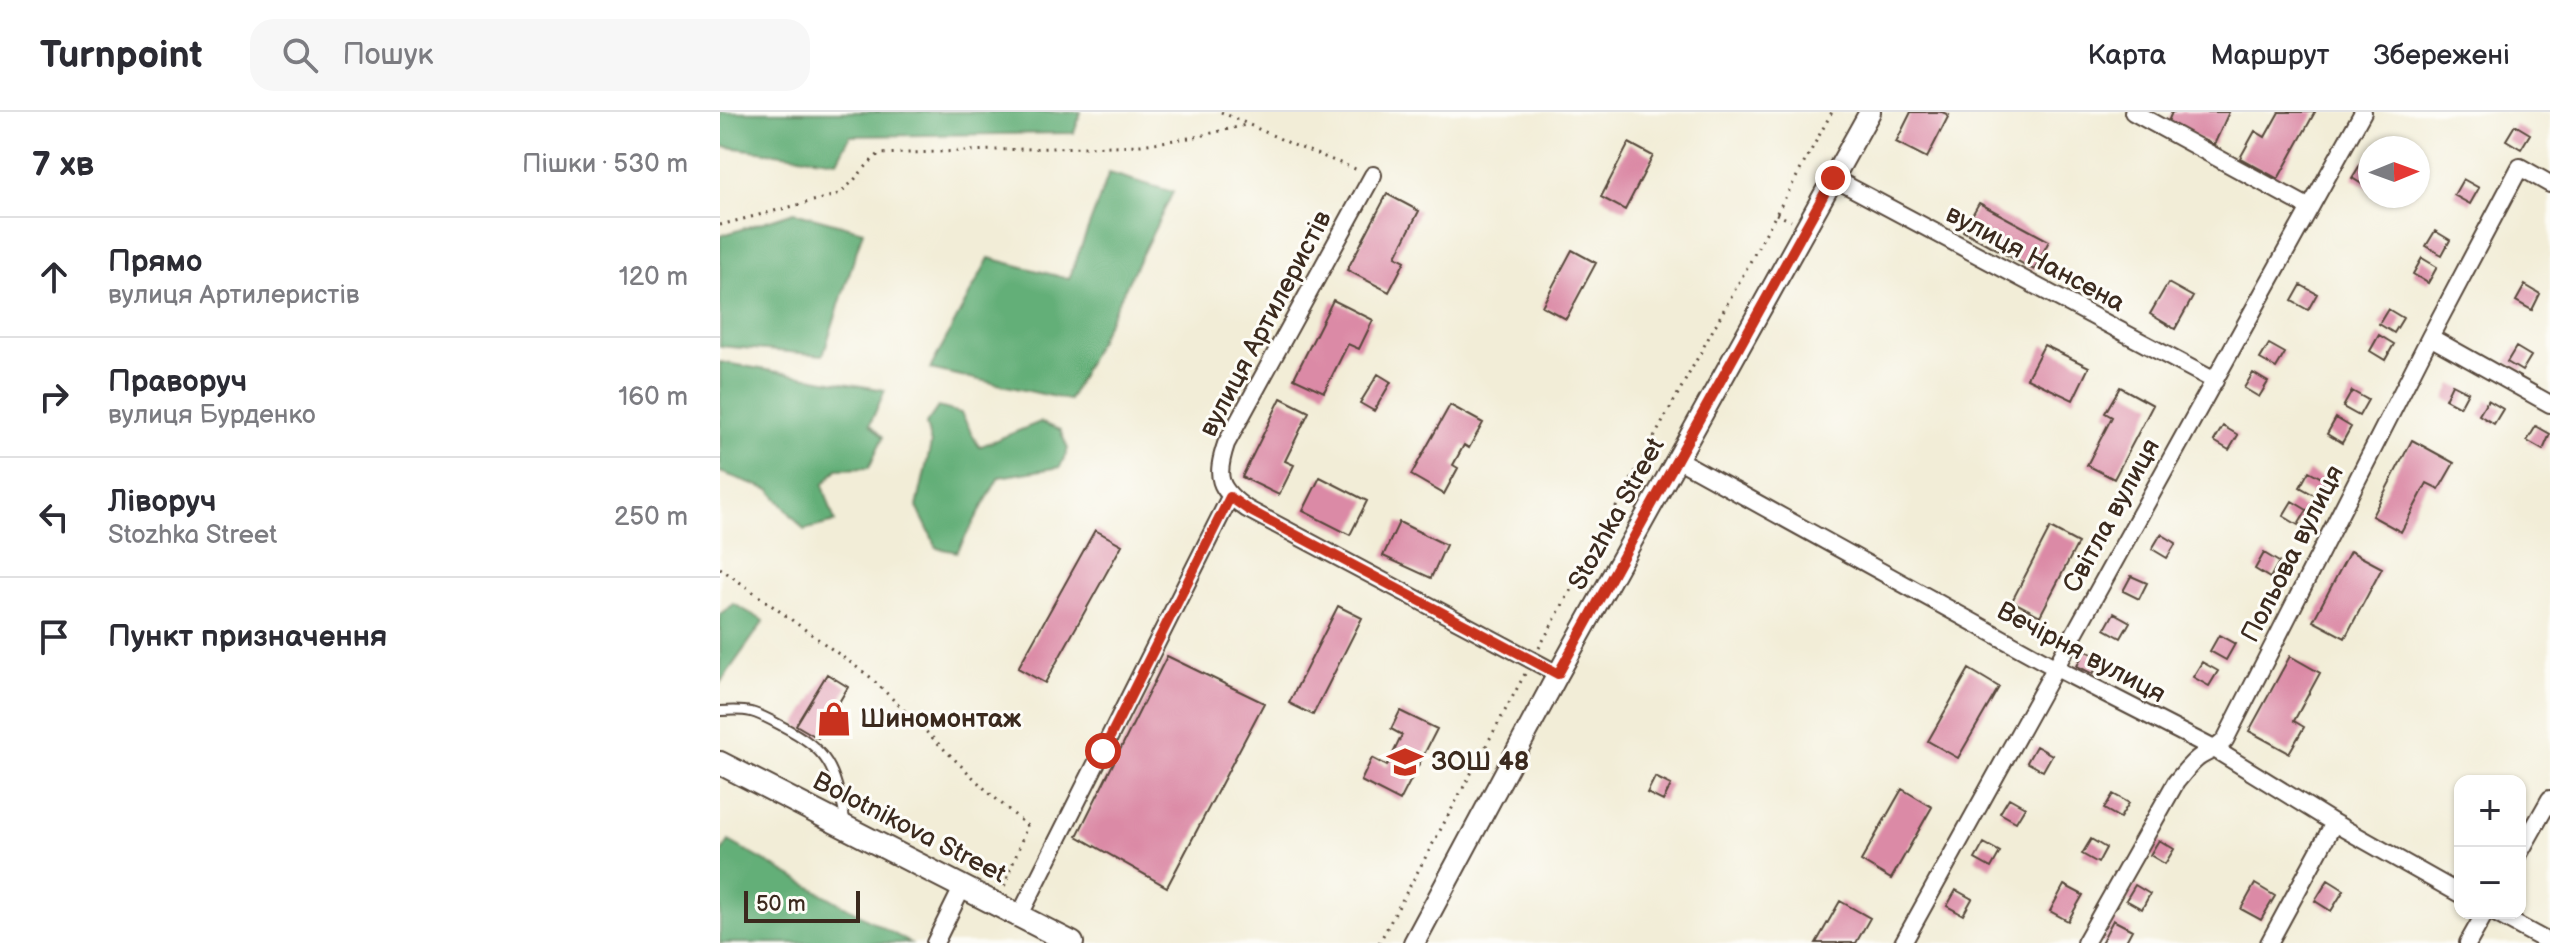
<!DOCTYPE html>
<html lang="uk">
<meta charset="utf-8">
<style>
:root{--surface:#fff;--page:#f7f7f7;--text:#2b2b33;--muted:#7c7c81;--line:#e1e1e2}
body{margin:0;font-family:"Balsamiq Sans",sans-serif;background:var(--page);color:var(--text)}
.controls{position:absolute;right:24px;bottom:24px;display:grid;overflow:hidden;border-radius:16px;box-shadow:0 2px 6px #0004}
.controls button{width:72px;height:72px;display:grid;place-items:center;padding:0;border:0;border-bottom:2px solid var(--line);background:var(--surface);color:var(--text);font:40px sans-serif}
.compass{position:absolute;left:1638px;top:24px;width:72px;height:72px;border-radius:50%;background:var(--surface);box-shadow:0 2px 6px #0004;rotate:89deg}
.scale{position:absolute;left:24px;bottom:20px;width:116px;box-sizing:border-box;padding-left:8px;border:4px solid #3b2a1e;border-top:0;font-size:22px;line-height:28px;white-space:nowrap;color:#3b2a1e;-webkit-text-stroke:6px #fdfcf7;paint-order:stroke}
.stop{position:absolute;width:24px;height:24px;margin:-18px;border:6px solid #c8321e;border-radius:50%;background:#fff}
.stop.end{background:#c8321e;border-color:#fff;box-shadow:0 2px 8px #0008}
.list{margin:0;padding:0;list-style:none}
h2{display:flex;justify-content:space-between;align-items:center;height:104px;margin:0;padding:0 32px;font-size:34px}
h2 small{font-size:26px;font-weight:400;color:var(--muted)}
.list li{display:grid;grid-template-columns:52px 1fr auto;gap:24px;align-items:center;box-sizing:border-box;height:120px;padding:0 32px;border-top:2px solid var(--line)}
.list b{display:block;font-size:30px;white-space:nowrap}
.list p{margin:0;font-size:26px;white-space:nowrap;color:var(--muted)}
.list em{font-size:26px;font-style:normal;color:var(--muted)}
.icon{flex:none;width:44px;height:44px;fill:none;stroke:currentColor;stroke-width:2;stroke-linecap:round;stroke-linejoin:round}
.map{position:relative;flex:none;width:1830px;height:831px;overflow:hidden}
header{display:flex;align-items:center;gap:48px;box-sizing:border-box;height:112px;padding:0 40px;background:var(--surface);border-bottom:2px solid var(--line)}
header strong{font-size:38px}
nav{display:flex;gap:44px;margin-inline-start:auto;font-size:28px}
.search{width:560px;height:72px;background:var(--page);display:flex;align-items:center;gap:20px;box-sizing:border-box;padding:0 28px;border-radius:24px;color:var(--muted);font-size:30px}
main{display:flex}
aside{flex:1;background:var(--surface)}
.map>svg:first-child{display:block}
.forest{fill:#64af78;stroke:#506c4b;stroke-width:2}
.building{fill:#db8aa6}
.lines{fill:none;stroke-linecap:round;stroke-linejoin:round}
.service-casing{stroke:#56473a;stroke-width:12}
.minor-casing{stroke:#56473a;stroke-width:20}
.tertiary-casing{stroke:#56473a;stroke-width:24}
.secondary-casing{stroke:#56473a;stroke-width:26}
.path{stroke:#56473a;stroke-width:3;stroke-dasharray:2 6;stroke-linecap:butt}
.service{stroke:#fff;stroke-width:8}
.minor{stroke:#fff;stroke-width:16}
.tertiary{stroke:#fff;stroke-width:20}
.secondary{stroke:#fff;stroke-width:22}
.route{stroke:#c8321e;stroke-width:10}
.labels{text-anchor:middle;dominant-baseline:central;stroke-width:6;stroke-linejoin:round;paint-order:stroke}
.street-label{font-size:26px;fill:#3b2a1e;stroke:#fdfcf7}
.poi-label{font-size:26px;font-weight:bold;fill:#3b2a1e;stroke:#fdfcf7;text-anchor:start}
</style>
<header>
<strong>Turnpoint</strong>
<div class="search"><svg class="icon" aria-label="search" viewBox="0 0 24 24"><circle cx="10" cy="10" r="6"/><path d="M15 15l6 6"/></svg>Пошук</div>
<nav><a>Карта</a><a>Маршрут</a><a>Збережені</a></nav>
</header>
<main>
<aside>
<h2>7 хв<small>Пішки · 530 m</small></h2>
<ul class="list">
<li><svg class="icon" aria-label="ahead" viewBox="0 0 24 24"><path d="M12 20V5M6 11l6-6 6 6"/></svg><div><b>Прямо</b><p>вулиця Артилеристів</p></div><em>120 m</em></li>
<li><svg class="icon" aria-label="right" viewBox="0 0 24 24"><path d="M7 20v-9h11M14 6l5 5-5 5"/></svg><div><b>Праворуч</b><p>вулиця Бурденко</p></div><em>160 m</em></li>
<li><svg class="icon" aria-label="left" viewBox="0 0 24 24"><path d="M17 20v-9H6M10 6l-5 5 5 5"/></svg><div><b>Ліворуч</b><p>Stozhka Street</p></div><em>250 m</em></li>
<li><svg class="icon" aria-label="arrive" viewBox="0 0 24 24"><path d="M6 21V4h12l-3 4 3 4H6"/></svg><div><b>Пункт призначення</b></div></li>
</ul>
</aside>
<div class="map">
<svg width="1830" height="831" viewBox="0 0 1830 831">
<rect width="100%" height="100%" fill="#fdfcf7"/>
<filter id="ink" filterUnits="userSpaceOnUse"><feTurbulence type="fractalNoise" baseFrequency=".0125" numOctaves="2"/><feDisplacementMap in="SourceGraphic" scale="16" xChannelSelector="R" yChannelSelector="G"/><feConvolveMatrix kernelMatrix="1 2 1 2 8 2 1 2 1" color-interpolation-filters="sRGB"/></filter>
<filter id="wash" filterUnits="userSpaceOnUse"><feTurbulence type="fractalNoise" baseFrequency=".006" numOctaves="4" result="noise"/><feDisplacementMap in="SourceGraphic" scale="32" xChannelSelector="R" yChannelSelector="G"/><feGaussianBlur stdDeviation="1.8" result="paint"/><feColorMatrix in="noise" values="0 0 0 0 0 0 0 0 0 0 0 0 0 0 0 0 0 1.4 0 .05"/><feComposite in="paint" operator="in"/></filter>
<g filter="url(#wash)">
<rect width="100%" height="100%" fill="#f2edd7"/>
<path class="forest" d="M 0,0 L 361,0 L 354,21 L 130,24 L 117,49 L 0,34 Z
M 389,61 L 453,80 L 349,288 L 210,257 L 269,146 L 349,167 Z
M 74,100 L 143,119 L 103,243 L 0,234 L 0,124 Z
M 0,250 L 165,278 L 150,312 L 163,325 L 149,356 L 117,357 L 103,373 L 115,410 L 84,418 L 50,378 L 0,360 Z
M 218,295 L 241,301 L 259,335 L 320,310 L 340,318 L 348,337 L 340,355 L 279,365 L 237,440 L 217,436 L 197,395 L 211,332 L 206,312 Z
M 14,492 L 44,509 L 0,571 L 0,502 Z
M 9,729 L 190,831 L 0,831 L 0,742 Z"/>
<g id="blocks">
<path class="building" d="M 1191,0 L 1222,0 L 1229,3 L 1207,46 L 1176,30 Z
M 1452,0 L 1509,0 L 1494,33 L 1447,12 Z
M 1559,0 L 1595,0 L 1558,67 L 1520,46 L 1535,19 L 1545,25 Z
M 1795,13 L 1810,22 L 1801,37 L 1786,28 Z
M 909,31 L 933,44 L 905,98 L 881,85 Z
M 1643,48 L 1650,52 L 1650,77 L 1632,66 Z
M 1743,67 L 1759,76 L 1750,92 L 1734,83 Z
M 667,82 L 699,99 L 676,144 L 685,149 L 669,180 L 627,158 Z
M 1259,91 L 1329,129 L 1314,158 L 1243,119 Z
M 1715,119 L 1730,128 L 1722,143 L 1706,134 Z
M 852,138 L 876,151 L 846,207 L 822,194 Z
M 1702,146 L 1717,155 L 1708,171 L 1693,162 Z
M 1448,171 L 1473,185 L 1455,217 L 1430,202 Z
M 1581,173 L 1597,182 L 1588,198 L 1572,189 Z
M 1805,173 L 1820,182 L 1812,198 L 1796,189 Z
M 613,188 L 653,208 L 639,237 L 628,232 L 604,280 L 574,266 Z
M 1668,197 L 1683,206 L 1674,221 L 1659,212 Z
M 1659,223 L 1674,232 L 1665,248 L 1650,239 Z
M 1549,232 L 1565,241 L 1556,256 L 1540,247 Z
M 1324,233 L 1369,255 L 1353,288 L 1307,266 Z
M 1796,235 L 1811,244 L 1802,259 L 1787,250 Z
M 1533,261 L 1548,270 L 1539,285 L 1524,276 Z
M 658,262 L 671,270 L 654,299 L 640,291 Z
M 1732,272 L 1748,280 L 1740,295 L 1725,287 Z
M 1400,275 L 1433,293 L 1394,367 L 1367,353 L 1392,305 L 1385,301 Z
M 1632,279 L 1648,288 L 1639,304 L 1623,295 Z
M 561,286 L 589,300 L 565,349 L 574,353 L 559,383 L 522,365 Z
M 1768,288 L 1783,297 L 1774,312 L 1759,303 Z
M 730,293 L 763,311 L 749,336 L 744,333 L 733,353 L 738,356 L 724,382 L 691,363 Z
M 1616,306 L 1631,315 L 1622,331 L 1607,322 Z
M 1503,314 L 1518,323 L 1509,338 L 1494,329 Z
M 1816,314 L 1830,322 L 1823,338 L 1807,329 Z
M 1692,328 L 1734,351 L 1719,377 L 1707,371 L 1681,420 L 1652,404 Z
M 1589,359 L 1605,368 L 1596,384 L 1580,375 Z
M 600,365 L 647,389 L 630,423 L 583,399 Z
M 1572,389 L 1587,398 L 1578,413 L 1563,404 Z
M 679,410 L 726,433 L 711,466 L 663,444 Z
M 1330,416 L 1358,431 L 1320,504 L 1292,489 Z
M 375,418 L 402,433 L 325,571 L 298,556 Z
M 1441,422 L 1456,431 L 1447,446 L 1432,437 Z
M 1630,439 L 1662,456 L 1625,526 L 1593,509 Z
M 1544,441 L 1559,450 L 1550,466 L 1535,457 Z
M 1411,464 L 1427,471 L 1419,487 L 1403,479 Z
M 618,494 L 642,506 L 593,603 L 569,591 Z
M 1394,501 L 1410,510 L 1401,526 L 1385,517 Z
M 1499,523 L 1515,532 L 1506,548 L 1490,539 Z
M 1365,538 L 1381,546 L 1373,562 L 1357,554 Z
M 447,544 L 544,591 L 447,775 L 357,724 Z
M 1570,544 L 1600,561 L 1574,609 L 1584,615 L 1569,641 L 1529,619 Z
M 1482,550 L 1498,559 L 1489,574 L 1473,565 Z
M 1249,557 L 1279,575 L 1238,646 L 1208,629 Z
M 107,562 L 128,575 L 98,626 L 76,613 Z
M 680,599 L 717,617 L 680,689 L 641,669 L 652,646 L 667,654 L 682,623 L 671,617 Z
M 1316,634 L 1332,643 L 1323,659 L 1307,650 Z
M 935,665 L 951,673 L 943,689 L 927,681 Z
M 1182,677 L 1212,695 L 1171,767 L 1141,749 Z
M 1393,682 L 1409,691 L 1400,706 L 1384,697 Z
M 1289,686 L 1305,695 L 1296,710 L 1280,701 Z
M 1371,727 L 1386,736 L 1378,751 L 1362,742 Z
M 1439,728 L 1454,737 L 1445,752 L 1430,743 Z
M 1264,731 L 1280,740 L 1271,756 L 1255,747 Z
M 1608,768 L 1624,778 L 1611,799 L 1595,789 Z
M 1535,772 L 1555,784 L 1541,808 L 1521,797 Z
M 1344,773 L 1363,783 L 1348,809 L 1330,799 Z
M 1415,773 L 1430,782 L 1422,797 L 1406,788 Z
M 1236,778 L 1252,787 L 1243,803 L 1227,794 Z
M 1120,789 L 1150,806 L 1136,831 L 1096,831 Z
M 1393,808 L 1412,818 L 1405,831 L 1381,831 Z"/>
</g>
</g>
<g filter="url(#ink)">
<use href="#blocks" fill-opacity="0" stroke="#56473a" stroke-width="2"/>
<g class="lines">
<g class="service-casing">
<path id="service" d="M 0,599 C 29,597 34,599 60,613 C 112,640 114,656 126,711"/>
</g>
<g class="minor-casing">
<path id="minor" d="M 1413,0 L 1588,95
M 653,63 L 506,332 C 495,365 498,377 527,397 L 838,562
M 1113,66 L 1495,269
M 1710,225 L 1830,292
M 957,347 L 1336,556 L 1496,638 L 1614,711 L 1740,782
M 1800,740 L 1830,687
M 1775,801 L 1830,831
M 299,805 L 510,385
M 215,831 L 242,776
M 1183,831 L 1643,0
M 1365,831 L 1456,670 C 1464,661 1471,650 1481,644 C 1491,638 1497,637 1505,628 L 1710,225 L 1800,55 L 1830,72
M 1549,831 L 1614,711
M 1748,831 L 1765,801"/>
</g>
<g class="tertiary-casing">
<path id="tertiary" d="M 694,831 L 838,562 L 1150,0"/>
</g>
<g class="secondary-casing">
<path id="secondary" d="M 0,651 L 352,831"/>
</g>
<path class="path" d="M 501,0 L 576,34 L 638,58
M 1056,102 L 1071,109
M 0,113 L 116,83 C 134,72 143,55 159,42 L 421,33 L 475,25 L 526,13
M 0,456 L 149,564 L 266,678 L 307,714 L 284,775
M 819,536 L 1112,0
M 659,831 L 806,560"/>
<use href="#service" class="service"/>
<use href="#minor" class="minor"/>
<use href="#tertiary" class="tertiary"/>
<use href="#secondary" class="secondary"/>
</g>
</g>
<g class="lines" filter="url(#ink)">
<path class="route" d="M 383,639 L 510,385 L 527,397 L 838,562 L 1113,66"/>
</g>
<defs>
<g id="shop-bare" transform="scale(2.76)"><path d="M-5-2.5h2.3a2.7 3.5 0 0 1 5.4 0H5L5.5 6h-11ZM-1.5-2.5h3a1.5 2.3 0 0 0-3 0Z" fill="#c8321e" stroke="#fdfcf7" stroke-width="2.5" paint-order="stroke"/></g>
<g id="school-bare" transform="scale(2.76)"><path d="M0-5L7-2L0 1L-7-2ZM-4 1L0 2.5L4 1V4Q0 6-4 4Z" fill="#c8321e" stroke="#fdfcf7" stroke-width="2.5" paint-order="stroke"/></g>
</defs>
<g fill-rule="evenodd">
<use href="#shop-bare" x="114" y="607"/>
<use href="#school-bare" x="685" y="650"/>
</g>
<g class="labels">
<g class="street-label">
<text transform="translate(1315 147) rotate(28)">вулиця Нансена</text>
<text transform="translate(546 212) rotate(-62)">вулиця Артилеристів</text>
<text transform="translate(897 402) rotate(-61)">Stozhka Street</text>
<text transform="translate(1392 404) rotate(-61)">Світла вулиця</text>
<text transform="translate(1573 442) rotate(-63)">Польова вулиця</text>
<text transform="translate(1361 541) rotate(28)">Вечірня вулиця</text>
<text transform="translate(189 716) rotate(27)">Bolotnikova Street</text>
</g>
<g class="poi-label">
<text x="140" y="607">Шиномонтаж</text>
<text x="711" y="650">ЗОШ 48</text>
</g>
</g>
</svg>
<div class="controls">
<button>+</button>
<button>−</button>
</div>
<svg class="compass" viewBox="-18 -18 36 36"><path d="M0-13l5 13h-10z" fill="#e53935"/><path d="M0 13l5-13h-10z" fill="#7c7c81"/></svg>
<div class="scale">50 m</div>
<div class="stop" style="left:383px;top:639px"></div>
<div class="stop end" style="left:1113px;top:66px"></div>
</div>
</main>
